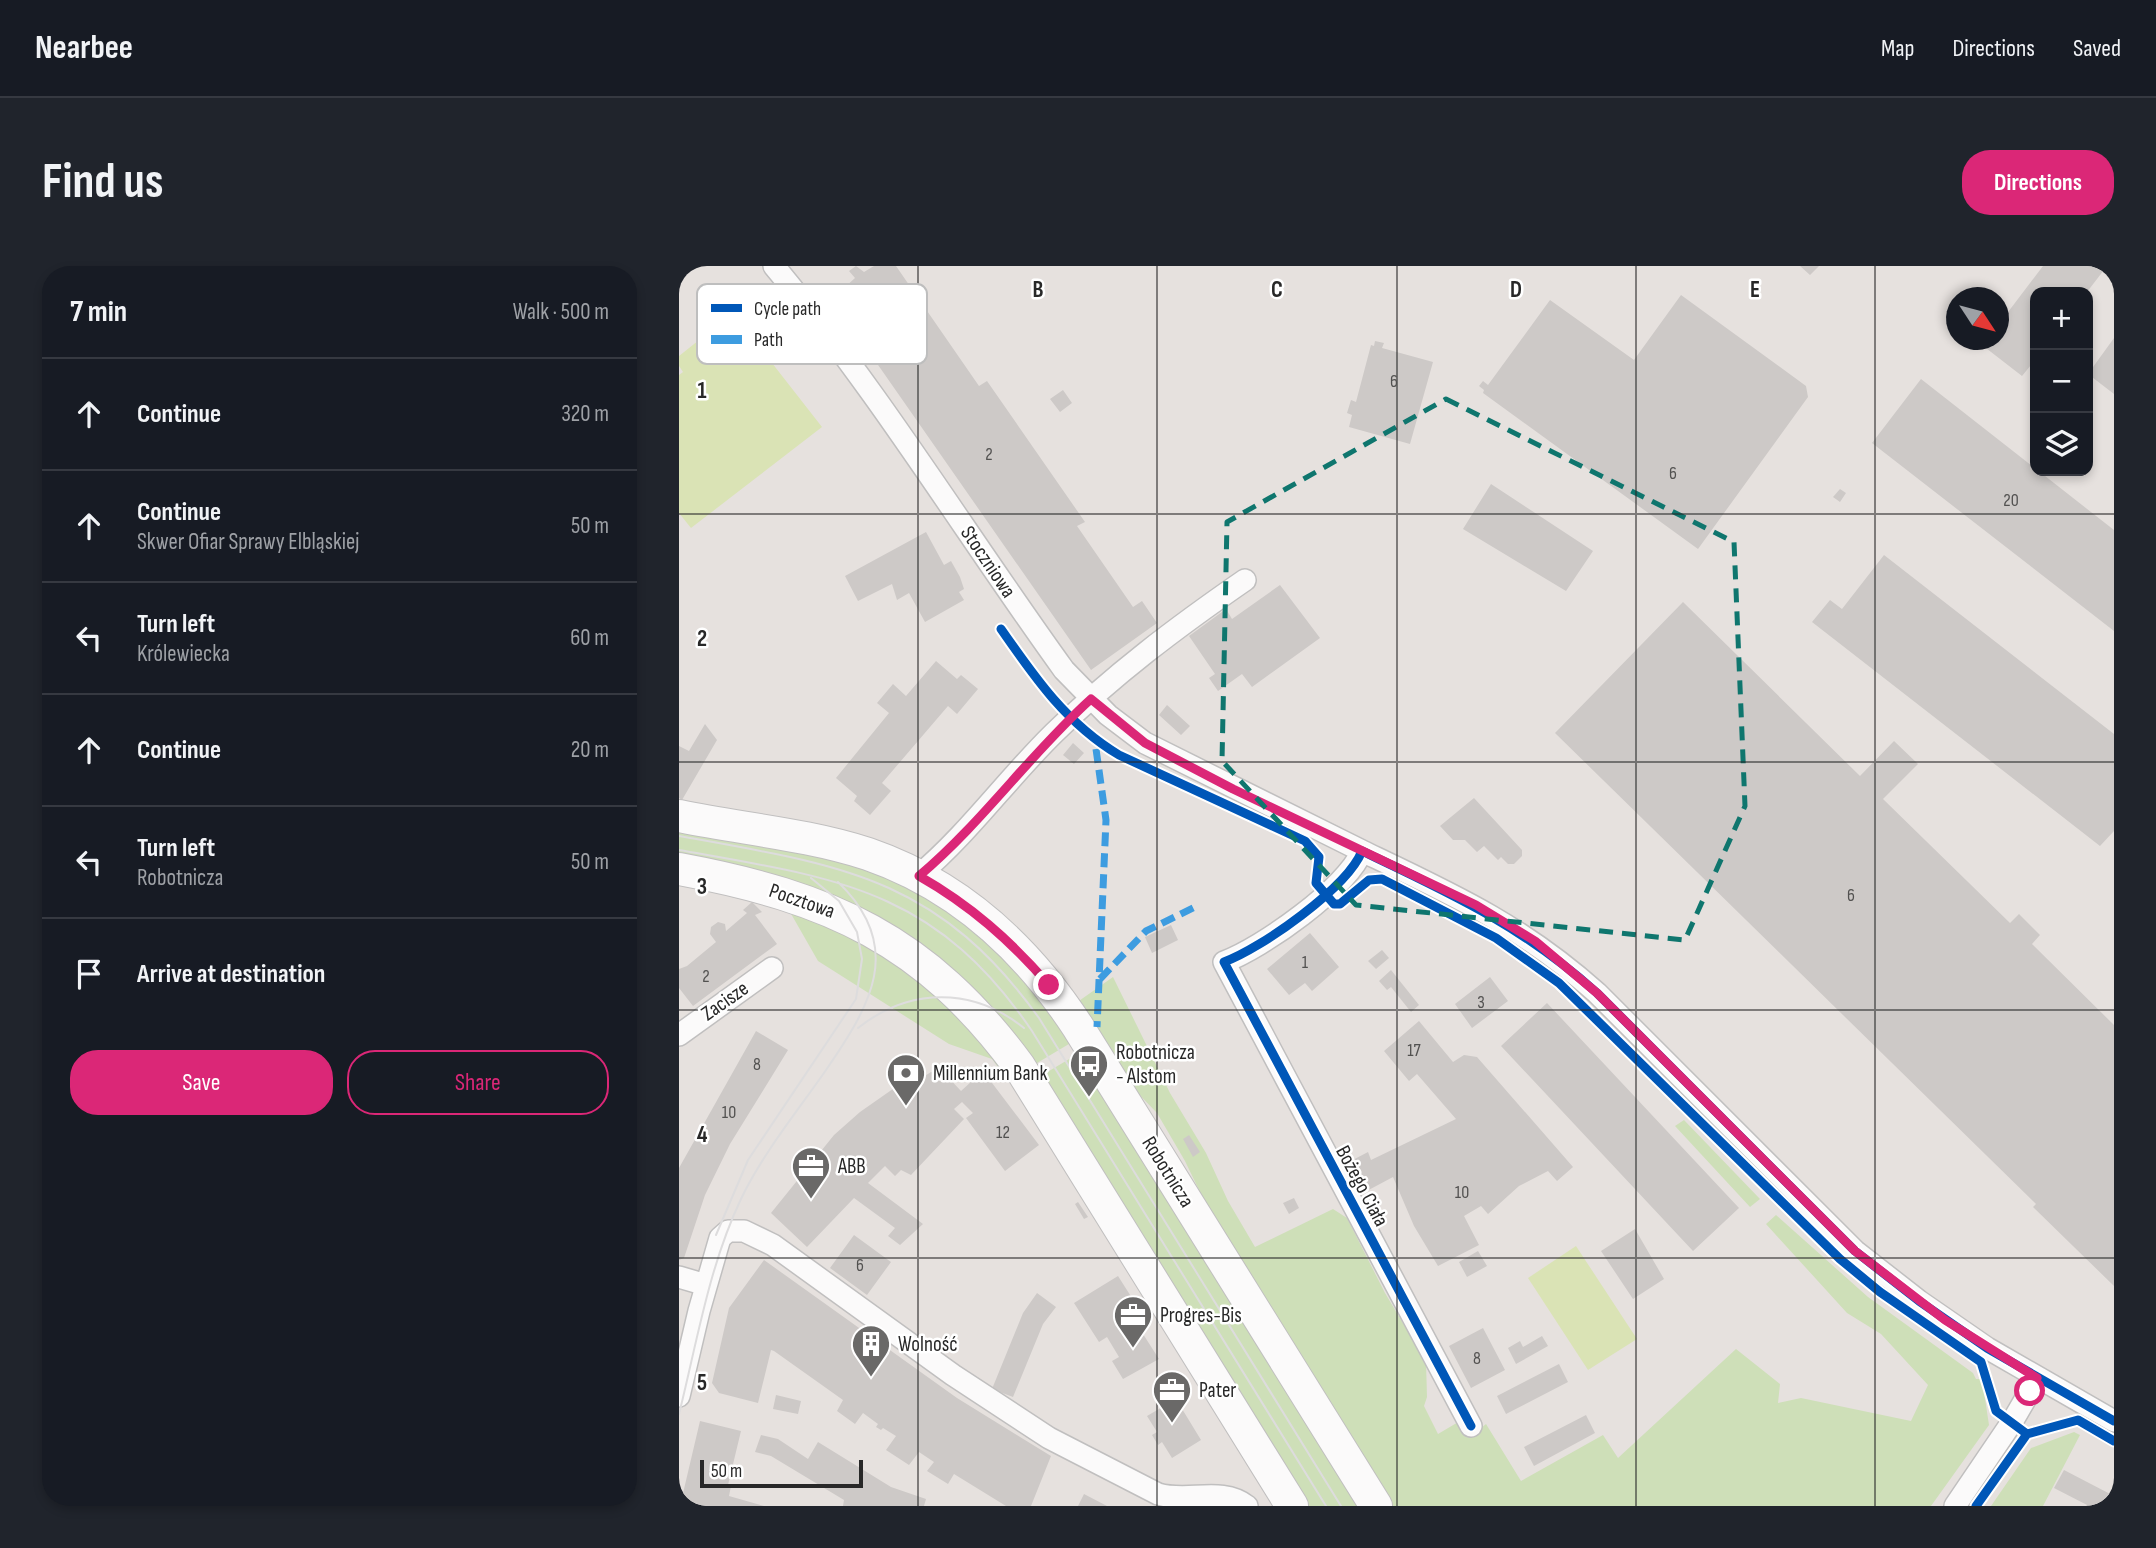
<!DOCTYPE html>
<meta charset="utf-8">
<style>
:root{--surface:#171b24;--page:#20242c;--text:#f1f3f6;--muted:#9ea1a6;--line:#363941;--accent:#db2777}
body{margin:0;font-family:"Sofia Sans Condensed",sans-serif;background:var(--page);color:var(--text)}
.controls{position:absolute;right:21px;top:21px;display:grid;overflow:hidden;border-radius:14px;box-shadow:0 4px 10px #0003}
.controls button{width:63px;height:63px;display:grid;place-items:center;padding:0;border:0;border-bottom:2px solid var(--line);background:var(--surface);color:var(--text);font:35px sans-serif}
.compass{position:absolute;left:1267px;top:21px;width:63px;height:63px;border-radius:50%;background:var(--surface);box-shadow:0 4px 10px #0003;rotate:126deg}
.scale{position:absolute;left:21px;bottom:18px;width:163px;box-sizing:border-box;padding-left:7px;border:4px solid #282828;border-top:0;font-size:19px;line-height:24px;white-space:nowrap;color:#282828;-webkit-text-stroke:5px #fff;paint-order:stroke}
.stop{position:absolute;width:21px;height:21px;margin:-16px;border:5px solid #db2777;border-radius:50%;background:#fff}
.stop.end{background:#db2777;border-color:#fff;box-shadow:0 2px 7px #0008}
.list{margin:0;padding:0;list-style:none}
h2{display:flex;justify-content:space-between;align-items:center;height:91px;margin:0;padding:0 28px;font-size:30px}
h2 small{font-size:23px;font-weight:400;color:var(--muted)}
.list li{display:grid;grid-template-columns:46px 1fr auto;gap:21px;align-items:center;box-sizing:border-box;height:112px;padding:0 28px;border-top:2px solid var(--line)}
.list b{display:block;font-size:26px;white-space:nowrap}
.list p{margin:0;font-size:23px;white-space:nowrap;color:var(--muted)}
.list em{font-size:23px;font-style:normal;color:var(--muted)}
.actions{display:flex;gap:14px;padding:21px 28px}
.actions a{flex:1;padding:16px 0;border:2px solid var(--accent);border-radius:28px;text-align:center;font-size:24px;color:var(--accent)}
.actions .main{background:var(--accent);color:#fff}
.icon{flex:none;width:38px;height:38px;fill:none;stroke:currentColor;stroke-width:2;stroke-linecap:round;stroke-linejoin:round}
.map{position:relative;flex:none;width:1435px;height:1240px;overflow:hidden;border-radius:28px}
header{display:flex;align-items:center;gap:42px;box-sizing:border-box;height:98px;padding:0 35px;background:var(--surface);border-bottom:2px solid var(--line)}
header strong{font-size:33px}
nav{display:flex;gap:38px;margin-inline-start:auto;font-size:24px}
.intro{display:flex;align-items:center;justify-content:space-between;box-sizing:border-box;height:168px;padding:0 42px}
h1{margin:0;font-size:49px}
.button{padding:18px 32px;border-radius:28px;background:var(--accent);color:#fff;font-size:24px;font-weight:700}
main{display:flex;gap:42px;padding:0 42px}
aside{flex:1;background:var(--surface);border-radius:28px;box-shadow:0 4px 10px #0003}
.map>svg:first-child{display:block}
.green{fill:#cedfb8}
.pitch{fill:#dae3b5}
.building{fill:#cdc9c7}
.lines{fill:none;stroke-linecap:round;stroke-linejoin:round}
.minor-casing{stroke:#c0bfbf;stroke-width:24}
.secondary-casing{stroke:#c0bfbf;stroke-width:34}
.minor{stroke:#fbfafa;stroke-width:21}
.secondary{stroke:#fbfafa;stroke-width:32}
.tram{stroke:#dddcdd;stroke-width:2}
.quiet{stroke:#3d9ce0;stroke-width:7;stroke-dasharray:14 7;stroke-linecap:butt}
.cycleway-casing{stroke:#fff;stroke-width:13}
.cycleway{stroke:#0057b8;stroke-width:9}
.route{stroke:#db2777;stroke-width:9}
.marked{fill:none;stroke:#0f766e;stroke-width:5;stroke-dasharray:14 9;stroke-linejoin:round}
.grid{fill:none;stroke:#282828;stroke-width:2;stroke-opacity:0.55}
.labels{text-anchor:middle;dominant-baseline:central;stroke-width:5;stroke-linejoin:round;paint-order:stroke}
.number-label{font-size:18px;fill:#525150}
.street-label{font-size:21px;fill:#282828;stroke:#fff}
.poi-label{font-size:21px;fill:#282828;stroke:#fff;text-anchor:start}
.key{fill:#fff;stroke:#bebebe;stroke-width:2}
.key-label{font-size:19px;fill:#282828}
.grid-label{font-size:23px;text-anchor:middle;font-weight:bold;fill:#282828;stroke:#fff;stroke-width:5;stroke-linejoin:round;paint-order:stroke}
</style>
<header>
<strong>Nearbee</strong>
<nav><a>Map</a><a>Directions</a><a>Saved</a></nav>
</header>
<div class="intro"><h1>Find us</h1><a class="button">Directions</a></div>
<main>
<aside>
<h2>7 min<small>Walk · 500 m</small></h2>
<ul class="list">
<li><svg class="icon" aria-label="ahead" viewBox="0 0 24 24"><path d="M12 20V5M6 11l6-6 6 6"/></svg><div><b>Continue</b></div><em>320 m</em></li>
<li><svg class="icon" aria-label="ahead" viewBox="0 0 24 24"><path d="M12 20V5M6 11l6-6 6 6"/></svg><div><b>Continue</b><p>Skwer Ofiar Sprawy Elbląskiej</p></div><em>50 m</em></li>
<li><svg class="icon" aria-label="left" viewBox="0 0 24 24"><path d="M17 20v-9H6M10 6l-5 5 5 5"/></svg><div><b>Turn left</b><p>Królewiecka</p></div><em>60 m</em></li>
<li><svg class="icon" aria-label="ahead" viewBox="0 0 24 24"><path d="M12 20V5M6 11l6-6 6 6"/></svg><div><b>Continue</b></div><em>20 m</em></li>
<li><svg class="icon" aria-label="left" viewBox="0 0 24 24"><path d="M17 20v-9H6M10 6l-5 5 5 5"/></svg><div><b>Turn left</b><p>Robotnicza</p></div><em>50 m</em></li>
<li><svg class="icon" aria-label="arrive" viewBox="0 0 24 24"><path d="M6 21V4h12l-3 4 3 4H6"/></svg><div><b>Arrive at destination</b></div></li>
</ul>
<div class="actions"><a class="main">Save</a><a>Share</a></div>
</aside>
<div class="map">
<svg width="1435" height="1240" viewBox="0 0 1435 1240">
<rect width="100%" height="100%" fill="#e6e1de"/>
<path class="green" d="M 0,563 L 135,585 L 236,621 L 310,672 L 395,775 L 353,800 L 277,710 L 0,592 Z
M 107,639 L 120,643 L 239,708 L 335,812 L 329,815 L 313,793 L 270,778 L 139,695 Z
M 434,711 L 491,827 L 527,887 L 549,935 L 576,981 L 654,943 L 668,952 L 706,1027 L 747,1096 L 748,1131 L 745,1140 L 759,1168 L 781,1155 L 791,1171 L 807,1158 L 842,1215 L 924,1169 L 939,1192 L 1057,1083 L 1101,1118 L 1099,1137 L 1122,1132 L 1232,1155 L 1249,1119 L 1202,1068 L 1168,1047 L 1087,958 L 1097,949 L 1189,1031 L 1294,1107 L 1297,1113 L 1303,1113 L 1310,1159 L 1252,1240 L 709,1240 L 544,974 L 506,895 L 478,847 L 451,819 L 397,737 Z
M 402,786 L 682,1240 L 627,1240 L 360,811 Z
M 1005,854 L 1081,933 L 1071,941 L 996,860 Z
M 1395,1166 L 1401,1169 L 1364,1240 L 1312,1240 L 1352,1182 Z"/>
<path class="pitch" d="M 54,47 L 143,161 L 12,262 L 0,247 L 0,109 L 4,106 L 0,100 L 0,90 Z
M 897,980 L 958,1073 L 909,1104 L 849,1012 Z"/>
<path class="building" d="M 177,0 L 185,6 L 195,0 L 217,0 L 300,120 L 308,115 L 406,256 L 398,260 L 454,341 L 463,335 L 478,357 L 412,404 L 153,33 L 176,12 L 170,5 Z
M 1121,0 L 1140,0 L 1131,9 Z
M 1364,0 L 1428,0 L 1408,26 L 1356,26 L 1356,94 L 1343,110 L 1303,79 L 1308,74 L 1320,74 L 1320,58 Z
M 1002,29 L 1127,120 L 1129,131 L 1019,283 L 804,127 L 805,124 L 800,120 L 804,115 L 809,119 L 871,34 L 955,94 Z
M 1435,72 L 1435,128 L 1409,108 Z
M 696,75 L 705,77 L 703,82 L 754,96 L 731,178 L 670,161 L 673,149 L 668,147 L 672,134 L 677,136 L 692,79 L 695,80 Z
M 1242,113 L 1435,264 L 1435,365 L 1193,177 Z
M 384,124 L 393,137 L 381,146 L 371,133 Z
M 812,218 L 914,285 L 887,325 L 784,263 Z
M 1161,223 L 1167,227 L 1161,236 L 1154,231 Z
M 247,266 L 265,299 L 272,295 L 281,311 L 285,323 L 280,326 L 285,334 L 246,356 L 230,327 L 218,334 L 213,318 L 179,335 L 166,310 Z
M 1205,289 L 1435,468 L 1435,565 L 1421,580 L 1133,356 L 1151,334 L 1163,343 Z
M 601,319 L 641,372 L 573,421 L 563,408 L 539,425 L 530,412 L 536,408 L 510,370 L 547,343 L 553,353 Z
M 1004,336 L 1181,510 L 1215,475 L 1239,498 L 1204,533 L 1331,657 L 1340,648 L 1361,669 L 1353,678 L 1435,759 L 1435,1020 L 1354,941 L 1357,938 L 876,467 Z
M 257,395 L 278,413 L 282,409 L 299,423 L 278,448 L 269,440 L 203,517 L 212,525 L 191,549 L 175,535 L 178,530 L 157,512 L 210,447 L 198,437 L 214,418 L 227,430 Z
M 488,439 L 511,460 L 502,469 L 480,449 Z
M 26,458 L 38,474 L 3,534 L 0,532 L 0,480 L 10,485 Z
M 394,477 L 405,487 L 395,498 L 384,489 Z
M 795,532 L 843,584 L 843,590 L 835,598 L 829,598 L 822,591 L 819,594 L 805,580 L 798,586 L 786,574 L 774,574 L 761,560 Z
M 73,636 L 83,646 L 76,649 L 98,678 L 14,740 L 0,722 L 0,703 L 8,700 L 37,676 L 31,668 L 32,661 L 39,656 L 46,658 L 47,665 L 68,647 L 64,644 Z
M 492,659 L 499,674 L 473,687 L 466,671 Z
M 631,667 L 660,701 L 633,725 L 626,717 L 610,729 L 588,703 Z
M 703,684 L 710,692 L 697,703 L 689,695 Z
M 712,704 L 740,739 L 732,746 L 712,721 L 708,724 L 700,715 Z
M 811,711 L 829,735 L 793,762 L 776,738 Z
M 868,737 L 1060,942 L 1014,985 L 822,780 Z
M 740,755 L 774,796 L 785,789 L 798,791 L 894,901 L 878,915 L 869,905 L 840,920 L 809,948 L 802,940 L 785,950 L 800,979 L 759,1000 L 735,960 L 714,911 L 684,927 L 668,897 L 689,886 L 692,894 L 777,853 L 738,808 L 730,815 L 705,785 Z
M 77,765 L 109,784 L 51,878 L 26,929 L 5,992 L 0,994 L 0,902 Z
M 304,805 L 360,879 L 326,905 L 287,852 L 294,847 L 283,836 L 275,843 L 285,853 L 232,909 L 222,904 L 216,910 L 206,900 L 189,917 L 244,958 L 221,979 L 209,970 L 216,962 L 175,932 L 128,981 L 92,947 L 155,869 L 181,846 L 231,811 L 241,813 L 252,806 L 268,810 L 282,825 Z
M 510,869 L 521,886 L 514,891 L 504,873 Z
M 615,932 L 620,942 L 610,948 L 604,937 Z
M 399,936 L 409,951 L 405,953 L 396,938 Z
M 956,963 L 985,1013 L 954,1033 L 922,985 Z
M 175,969 L 212,996 L 188,1029 L 151,1002 Z
M 799,985 L 808,1000 L 788,1011 L 780,996 Z
M 85,994 L 278,1132 L 372,1190 L 352,1240 L 327,1240 L 275,1208 L 269,1218 L 248,1205 L 255,1196 L 240,1186 L 230,1199 L 207,1184 L 217,1170 L 204,1162 L 202,1164 L 197,1161 L 199,1158 L 184,1147 L 176,1158 L 158,1145 L 164,1134 L 95,1085 L 92,1084 L 79,1137 L 40,1127 L 33,1117 L 50,1042 Z
M 439,1010 L 460,1043 L 448,1051 L 451,1057 L 455,1054 L 480,1093 L 444,1113 L 433,1095 L 440,1091 L 428,1071 L 420,1076 L 395,1037 Z
M 358,1027 L 377,1041 L 364,1058 L 334,1131 L 313,1123 L 344,1047 Z
M 804,1062 L 826,1104 L 792,1122 L 770,1080 Z
M 863,1070 L 869,1080 L 837,1098 L 829,1082 L 841,1075 L 844,1081 Z
M 880,1098 L 889,1116 L 827,1148 L 818,1130 Z
M 97,1129 L 122,1135 L 119,1148 L 94,1143 Z
M 497,1133 L 522,1174 L 493,1192 L 483,1176 L 479,1179 L 473,1169 L 478,1166 L 468,1150 Z
M 907,1149 L 916,1167 L 855,1200 L 845,1181 Z
M 21,1155 L 62,1165 L 49,1219 L 52,1220 L 50,1230 L 85,1240 L 1,1240 Z
M 82,1169 L 99,1173 L 129,1193 L 139,1176 L 212,1221 L 247,1233 L 245,1240 L 164,1240 L 165,1234 L 92,1190 L 76,1186 Z
M 1385,1204 L 1435,1230 L 1435,1240 L 1410,1240 L 1375,1222 Z
M 405,1228 L 428,1240 L 399,1240 Z"/>
<g class="lines">
<g class="minor-casing">
<path id="minor" d="M 95,0 C 201,127 288,270 385,404 L 429,449 L 466,477 L 683,585
M 239,610 C 290,567 328,513 375,467 C 434,409 498,361 566,314
M 0,769 L 93,702
M 0,1011 L 27,1019
M 0,1130 L 20,1045 L 41,972 L 49,965 L 65,965 L 94,979 L 274,1109 L 370,1172 L 479,1228 C 508,1237 543,1220 568,1240
M 792,1160 L 545,696 C 583,682 668,622 683,585 C 773,628 842,659 918,727 L 1176,985 L 1240,1035 L 1308,1082 L 1435,1155
M 1276,1240 L 1333,1156 L 1358,1113"/>
</g>
<g class="secondary-casing">
<path id="secondary" d="M 0,550 C 62,563 128,568 189,588 C 279,619 348,683 399,761 L 697,1240
M 0,603 C 151,631 247,674 340,800 L 613,1240"/>
</g>
<use href="#minor" class="minor"/>
<use href="#secondary" class="secondary"/>
<path class="tram" d="M 0,570 C 161,599 258,610 360,752 L 662,1240
M 0,584 C 157,612 256,622 353,765 L 647,1240
M 179,762 C 231,721 294,721 345,762
M 37,969 L 69,894 L 177,733 L 183,693 L 178,666 L 160,635 L 132,612
M 0,1148 C 18,1076 30,1000 62,933 C 84,887 118,846 147,804 C 191,740 227,681 159,616"/>
<path class="quiet" d="M 417,483 L 427,554 L 418,761
M 421,713 L 467,665 L 518,640"/>
<g class="cycleway-casing">
<path id="cycleway" d="M 322,363 C 356,412 388,458 440,489 L 626,575 L 640,591 L 637,617 L 655,638 L 661,638 L 690,614 L 703,613 L 817,672 L 880,717 L 1161,993 L 1201,1026 L 1302,1096 L 1317,1145 L 1348,1168
M 792,1160 L 545,696 C 583,682 668,622 683,585 C 773,628 842,659 918,727 L 1176,985 L 1240,1035 L 1308,1082 L 1435,1155
M 1297,1240 L 1348,1168 L 1399,1154 L 1435,1175"/>
</g>
<use href="#cycleway" class="cycleway"/>
</g>
<g class="lines">
<path class="route" d="M 370,719 C 331,674 291,639 240,610 C 303,557 351,488 412,433 L 466,477 L 554,523 L 797,639 L 856,675 L 918,727 L 1176,985 L 1266,1054 L 1358,1112 L 1351,1125"/>
</g>
<path class="marked" d="M 767,133 L 1055,276 L 1066,540 L 1006,674 L 677,639 L 543,495 L 548,256 Z"/>
<path class="grid" d="M 239,0 L 239,1240M 478,0 L 478,1240M 718,0 L 718,1240M 957,0 L 957,1240M 1196,0 L 1196,1240M 0,248 L 1435,248M 0,496 L 1435,496M 0,744 L 1435,744M 0,992 L 1435,992"/>
<defs>
<g id="bus-pin" transform="scale(2.0125)"><path d="M0 17L-7.5 6A9.5 9.5 0 1 1 7.5 6Z" fill="#6a6968" stroke="#fff"/><path d="M-5-6H5V4H4V6H2V4H-2V6H-4V4H-5ZM-3.5-4V0h7V-4ZM-3.5 1.2v1.5H-2V1.2ZM2 1.2v1.5H3.5V1.2Z" fill="#fff"/></g>
<g id="bank-pin" transform="scale(2.0125)"><path d="M0 17L-7.5 6A9.5 9.5 0 1 1 7.5 6Z" fill="#6a6968" stroke="#fff"/><path d="M-6-4H6V4H-6ZM0-2.3a2.3 2.3 0 1 0 0 4.6a2.3 2.3 0 1 0 0-4.6Z" fill="#fff"/></g>
<g id="office-pin" transform="scale(2.0125)"><path d="M0 17L-7.5 6A9.5 9.5 0 1 1 7.5 6Z" fill="#6a6968" stroke="#fff"/><path d="M-6-3h4V-5.5h4V-3h4V5H-6ZM-1-4.5V-3h2v-1.5ZM-6 0V1H6V0Z" fill="#fff"/></g>
<g id="building-pin" transform="scale(2.0125)"><path d="M0 17L-7.5 6A9.5 9.5 0 1 1 7.5 6Z" fill="#6a6968" stroke="#fff"/><path d="M-4-6H4V6H1V3H-1V6H-4ZM-2.5-4.3h1.7v1.8h-1.7ZM.8-4.3h1.7v1.8H.8ZM-2.5-1h1.7V.8h-1.7ZM.8-1h1.7V.8H.8Z" fill="#fff"/></g>
</defs>
<g fill-rule="evenodd">
<use href="#bus-pin" x="410" y="798"/>
<use href="#bank-pin" x="227" y="807"/>
<use href="#office-pin" x="132" y="900"/>
<use href="#office-pin" x="454" y="1049"/>
<use href="#building-pin" x="192" y="1078"/>
<use href="#office-pin" x="493" y="1124"/>
</g>
<g class="labels">
<g class="number-label">
<text x="715" y="115">6</text>
<text x="310" y="188">2</text>
<text x="994" y="207">6</text>
<text x="1332" y="234">20</text>
<text x="1172" y="629">6</text>
<text x="626" y="696">1</text>
<text x="27" y="710">2</text>
<text x="802" y="736">3</text>
<text x="735" y="784">17</text>
<text x="78" y="798">8</text>
<text x="50" y="846">10</text>
<text x="324" y="866">12</text>
<text x="783" y="926">10</text>
<text x="181" y="999">6</text>
<text x="798" y="1092">8</text>
</g>
<g class="street-label">
<text transform="translate(309 296) rotate(56)">Stoczniowa</text>
<text transform="translate(123 635) rotate(19)">Pocztowa</text>
<text transform="translate(46 735) rotate(-35)">Zacisze</text>
<text transform="translate(489 906) rotate(58)">Robotnicza</text>
<text transform="translate(683 920) rotate(62)">Bożego Ciała</text>
</g>
<g class="poi-label">
<text x="437" y="786">Robotnicza<tspan x="437" dy="24">- Alstom</tspan></text>
<text x="254" y="807">Millennium Bank</text>
<text x="159" y="900">ABB</text>
<text x="481" y="1049">Progres-Bis</text>
<text x="219" y="1078">Wolność</text>
<text x="520" y="1124">Pater</text>
</g>
</g>
<rect x="18" y="18" width="230" height="80" rx="10" class="key"/>
<rect x="32" y="38" width="31" height="8" fill="#0057b8"/>
<rect x="32" y="69" width="31" height="9" fill="#3d9ce0"/>
<g class="key-label">
<text x="75" y="49">Cycle path</text>
<text x="75" y="80">Path</text>
</g>
<g class="grid-label">
<text x="359" y="31">B</text>
<text x="598" y="31">C</text>
<text x="837" y="31">D</text>
<text x="1076" y="31">E</text>
<text x="23" y="132">1</text>
<text x="23" y="380">2</text>
<text x="23" y="628">3</text>
<text x="23" y="876">4</text>
<text x="23" y="1124">5</text>
</g>
</svg>
<div class="controls">
<button>+</button>
<button>−</button>
<button><svg class="icon" aria-label="layers" viewBox="0 0 24 24"><path d="M12 4l9 5-9 5-9-5zM3 14l9 5 9-5"/></svg></button>
</div>
<svg class="compass" viewBox="-18 -18 36 36"><path d="M0-13l5 13h-10z" fill="#e53935"/><path d="M0 13l5-13h-10z" fill="#9ea1a6"/></svg>
<div class="scale">50 m</div>
<div class="stop" style="left:1351px;top:1125px"></div>
<div class="stop end" style="left:370px;top:719px"></div>
</div>
</main>
